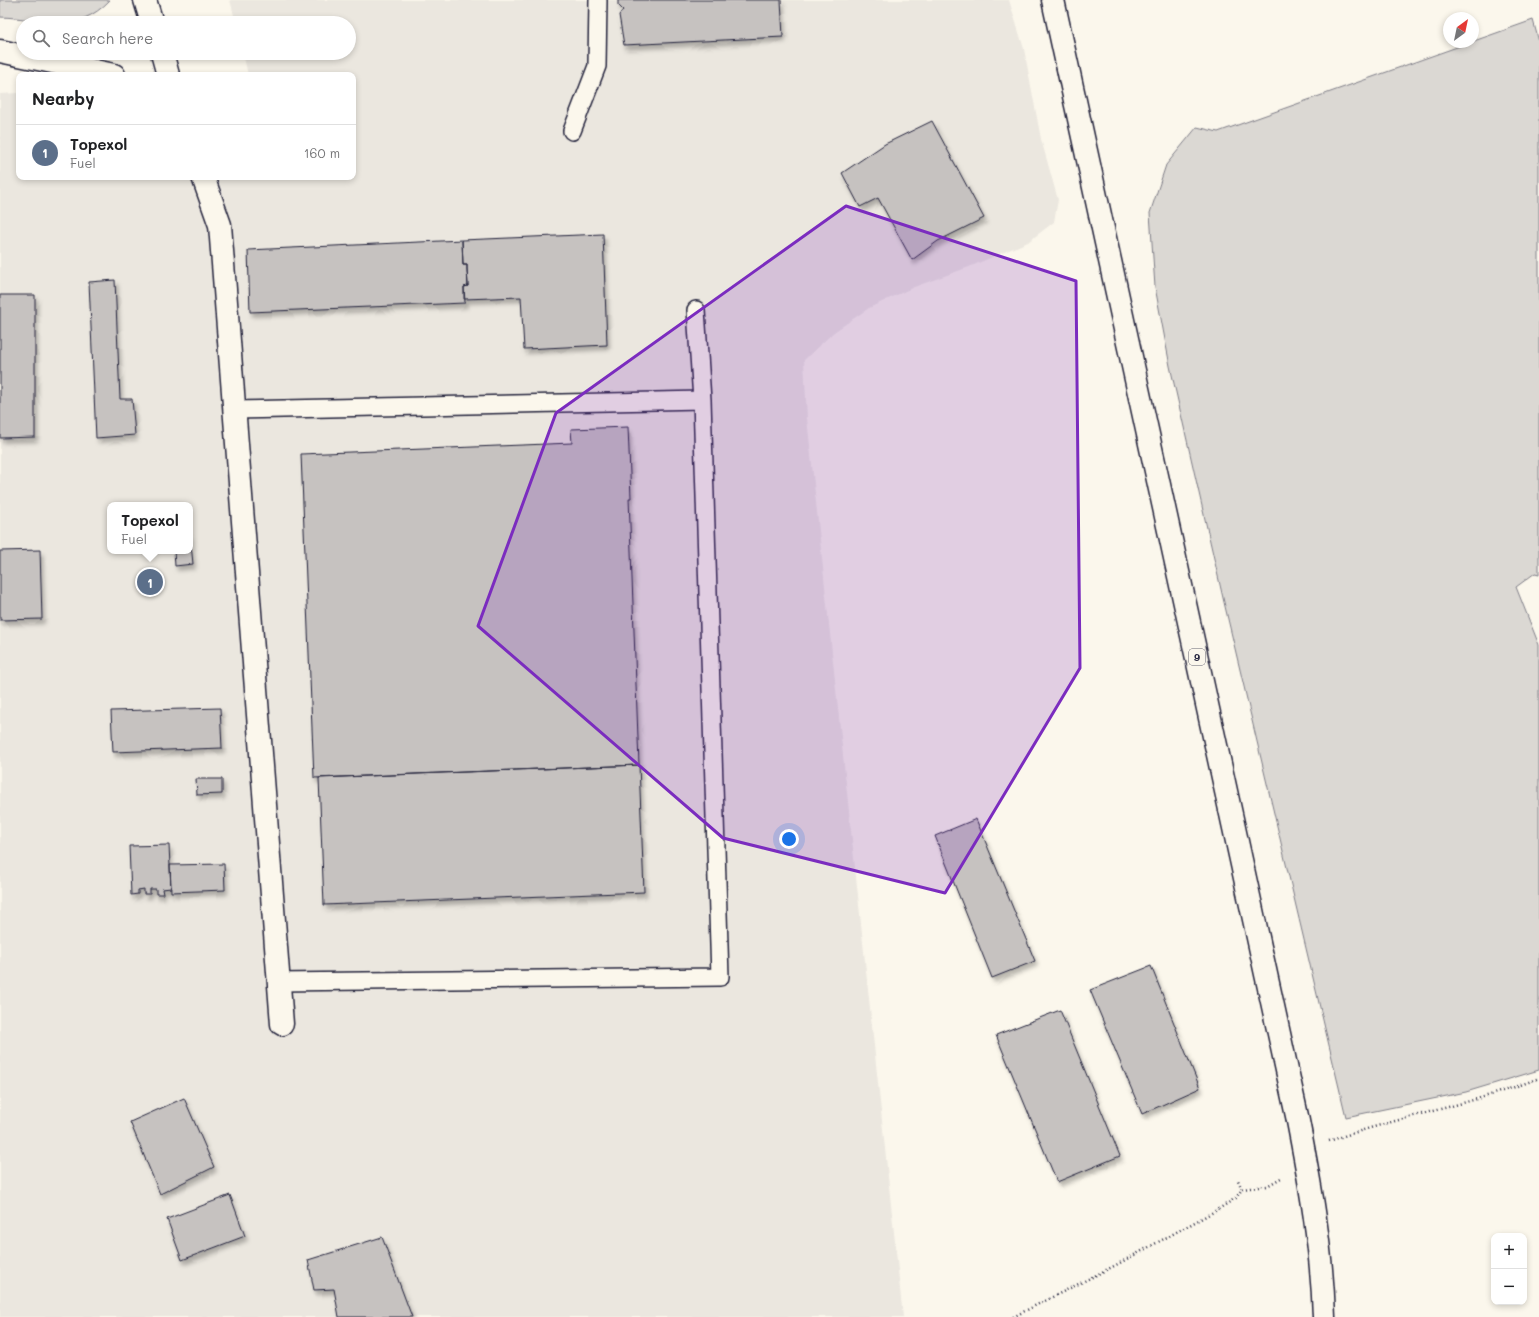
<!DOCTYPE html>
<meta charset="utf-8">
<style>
:root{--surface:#fff;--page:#f2f2f2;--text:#202124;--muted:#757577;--line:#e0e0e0;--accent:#1f6fb2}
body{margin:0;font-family:Mali,sans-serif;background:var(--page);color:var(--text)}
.controls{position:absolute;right:12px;bottom:12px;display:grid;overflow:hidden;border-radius:8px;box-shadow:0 2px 6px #0003}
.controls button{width:36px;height:36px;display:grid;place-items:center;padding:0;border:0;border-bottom:1px solid var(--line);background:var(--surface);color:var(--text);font:20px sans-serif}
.compass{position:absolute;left:1443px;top:12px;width:36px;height:36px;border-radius:50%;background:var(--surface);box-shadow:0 2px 6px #0003;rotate:33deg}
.you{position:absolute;left:789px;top:839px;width:14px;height:14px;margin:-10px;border:3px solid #fff;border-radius:50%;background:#1a73e8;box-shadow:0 0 0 6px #1a73e833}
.badge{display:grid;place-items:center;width:26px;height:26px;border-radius:50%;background:var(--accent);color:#fff;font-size:13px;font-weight:700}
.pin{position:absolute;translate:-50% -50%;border:2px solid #fff;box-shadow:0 1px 4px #0006}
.popup{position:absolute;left:107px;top:502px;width:86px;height:52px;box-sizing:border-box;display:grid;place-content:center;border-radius:8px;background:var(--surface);filter:drop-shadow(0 1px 3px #0005);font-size:13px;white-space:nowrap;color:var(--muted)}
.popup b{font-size:15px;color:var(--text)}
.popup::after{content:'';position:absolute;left:50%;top:100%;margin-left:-8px;border:8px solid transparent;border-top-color:var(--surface)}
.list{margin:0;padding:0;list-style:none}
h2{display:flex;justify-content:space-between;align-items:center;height:52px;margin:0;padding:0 16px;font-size:17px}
h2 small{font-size:13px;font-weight:400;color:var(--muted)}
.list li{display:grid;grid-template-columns:26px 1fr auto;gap:12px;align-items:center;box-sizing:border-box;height:56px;padding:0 16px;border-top:1px solid var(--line)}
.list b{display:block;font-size:15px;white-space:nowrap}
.list p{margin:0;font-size:13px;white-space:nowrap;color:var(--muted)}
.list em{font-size:13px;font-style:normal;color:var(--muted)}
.icon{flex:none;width:22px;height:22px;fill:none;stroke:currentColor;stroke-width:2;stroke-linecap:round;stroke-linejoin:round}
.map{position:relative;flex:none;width:1539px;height:1317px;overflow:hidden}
.search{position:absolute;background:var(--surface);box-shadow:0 2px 6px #0003;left:16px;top:16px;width:340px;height:44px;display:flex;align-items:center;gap:10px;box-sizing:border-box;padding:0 14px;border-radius:22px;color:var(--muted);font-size:15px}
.panel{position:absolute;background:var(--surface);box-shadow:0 2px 6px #0003;left:16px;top:72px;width:340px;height:108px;border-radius:8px}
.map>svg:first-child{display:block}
.built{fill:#ebe7df;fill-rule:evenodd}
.green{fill:#dbd8d3;stroke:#7e7d87}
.building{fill:#c6c2c0;stroke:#22223b;filter:url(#shadow)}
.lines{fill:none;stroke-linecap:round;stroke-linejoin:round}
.lane-casing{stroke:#22223b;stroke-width:20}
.street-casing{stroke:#22223b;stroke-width:25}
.primary-casing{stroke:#22223b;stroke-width:25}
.path{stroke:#22223b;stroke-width:2.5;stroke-dasharray:1 3;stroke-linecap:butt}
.lane{stroke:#fbf7ec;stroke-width:17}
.street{stroke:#fbf7ec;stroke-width:22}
.primary{stroke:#fbf7ec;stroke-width:22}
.marked{fill:#7b2cbf;fill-opacity:0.2;stroke:#7b2cbf;stroke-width:3;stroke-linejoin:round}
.labels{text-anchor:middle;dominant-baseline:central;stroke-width:4;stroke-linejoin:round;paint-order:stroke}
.shield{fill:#fbf7ec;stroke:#636270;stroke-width:1}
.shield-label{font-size:10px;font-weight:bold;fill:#22223b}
</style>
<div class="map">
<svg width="1539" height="1317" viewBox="0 0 1539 1317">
<defs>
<filter id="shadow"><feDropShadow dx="2.5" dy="4.5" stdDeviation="2" flood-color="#0004"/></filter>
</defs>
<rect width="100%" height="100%" fill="#fbf7ec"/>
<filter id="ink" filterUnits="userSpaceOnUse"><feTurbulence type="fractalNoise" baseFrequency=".025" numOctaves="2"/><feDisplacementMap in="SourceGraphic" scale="8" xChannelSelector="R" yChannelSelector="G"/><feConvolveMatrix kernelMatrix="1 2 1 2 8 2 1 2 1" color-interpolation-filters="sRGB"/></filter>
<g filter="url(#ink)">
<path class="built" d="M 230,0 L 1009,0 L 1024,49 L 1041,139 L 1058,200 L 1054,222 L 1028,242 L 969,267 L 914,287 L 869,308 L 834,332 L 804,360 L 807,418 L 903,1317 L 0,1317 L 0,94 L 19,93 L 19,177 L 353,177 L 353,75 L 248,75 L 243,53 L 349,53 L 349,23 L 236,23 ZM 110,505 L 190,505 L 190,551 L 110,551 Z"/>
<path class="green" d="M 0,0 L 110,0 C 76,36 43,18 0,17 Z
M 1533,20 L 1539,42 L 1539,574 L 1535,573 L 1516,587 L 1539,645 L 1539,1070 L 1466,1092 L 1346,1117 L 1223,598 L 1170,366 L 1155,287 L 1150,213 L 1166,165 L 1197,127 L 1218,132 Z"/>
<path class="building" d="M 618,0 L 781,0 L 783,37 L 624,45 L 619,15 L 623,10 L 618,5 Z
M 932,121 L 984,218 L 938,241 L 912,260 L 878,198 L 860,207 L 842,173 L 885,144 Z
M 603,234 L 607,345 L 524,349 L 521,297 L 464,299 L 464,287 L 468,286 L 467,269 L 467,265 L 463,265 L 462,240 Z
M 462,240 L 463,265 L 467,265 L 467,269 L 468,286 L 464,287 L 465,303 L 250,312 L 248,250 Z
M 115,280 L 120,399 L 132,399 L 135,435 L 96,438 L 89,282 Z
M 0,295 L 35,295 L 35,437 L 0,438 Z
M 628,427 L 631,498 L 629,498 L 639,765 L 314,778 L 301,454 L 572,443 L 571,429 Z
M 190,534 L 193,564 L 175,566 L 174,551 L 190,551 Z
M 40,550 L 42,619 L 0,620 L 0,551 Z
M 220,708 L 222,748 L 113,752 L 111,711 Z
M 639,765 L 644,892 L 324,905 L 319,778 Z
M 196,779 L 222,779 L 222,794 L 197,795 Z
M 976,819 L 1035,961 L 992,978 L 935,836 Z
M 169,845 L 171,888 L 162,889 L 163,894 L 156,894 L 156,889 L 150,889 L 150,894 L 144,894 L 144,889 L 138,890 L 138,894 L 131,895 L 129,846 Z
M 224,864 L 225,890 L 171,892 L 170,865 Z
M 1151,966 L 1200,1088 L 1142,1114 L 1090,990 Z
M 1060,1010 L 1120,1156 L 1057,1182 L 996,1035 Z
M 184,1098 L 214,1167 L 160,1194 L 130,1122 Z
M 230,1195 L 245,1236 L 182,1260 L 167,1219 Z
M 382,1237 L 412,1317 L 339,1317 L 334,1289 L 314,1290 L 308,1260 Z"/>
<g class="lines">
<g class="lane-casing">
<path id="lane" d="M 572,131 L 597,66 L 598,0
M 234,410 L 702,400
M 279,982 L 720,977 L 702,400 L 696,310"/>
</g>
<g class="street-casing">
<path id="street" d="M 145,0 L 152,23
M 0,51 L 114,75
M 162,53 L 168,75
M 203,177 L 220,225 L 282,1024"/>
</g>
<g class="primary-casing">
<path id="primary" d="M 1053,0 L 1297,1116 C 1310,1182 1322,1249 1324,1317"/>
</g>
<path class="path" d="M 1329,1141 C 1398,1117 1471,1105 1539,1078
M 1242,1189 L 1267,1186 L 1281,1178
M 1013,1317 L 1116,1265 L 1217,1210 L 1236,1198 L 1242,1189 L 1237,1178"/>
<use href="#lane" class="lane"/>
<use href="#street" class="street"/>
<use href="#primary" class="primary"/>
</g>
</g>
<path class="marked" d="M 846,206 L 1076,281 L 1080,668 L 945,893 L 723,838 L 478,626 L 556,413 Z"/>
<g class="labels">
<rect class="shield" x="1189" y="649" width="16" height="16" rx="3"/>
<g class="shield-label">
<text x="1197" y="657">9</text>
</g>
</g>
</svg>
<div class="controls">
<button>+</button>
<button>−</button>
</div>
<svg class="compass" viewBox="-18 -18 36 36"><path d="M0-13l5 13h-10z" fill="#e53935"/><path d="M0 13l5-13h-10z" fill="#757577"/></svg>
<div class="you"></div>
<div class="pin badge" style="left:150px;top:582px;background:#5c6f8a">1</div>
<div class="popup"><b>Topexol</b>Fuel</div>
<div class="search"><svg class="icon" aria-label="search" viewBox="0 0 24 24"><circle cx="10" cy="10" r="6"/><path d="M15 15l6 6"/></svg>Search here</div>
<section class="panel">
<h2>Nearby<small></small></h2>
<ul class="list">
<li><span class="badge" style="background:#5c6f8a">1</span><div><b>Topexol</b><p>Fuel</p></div><em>160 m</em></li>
</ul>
</section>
</div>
